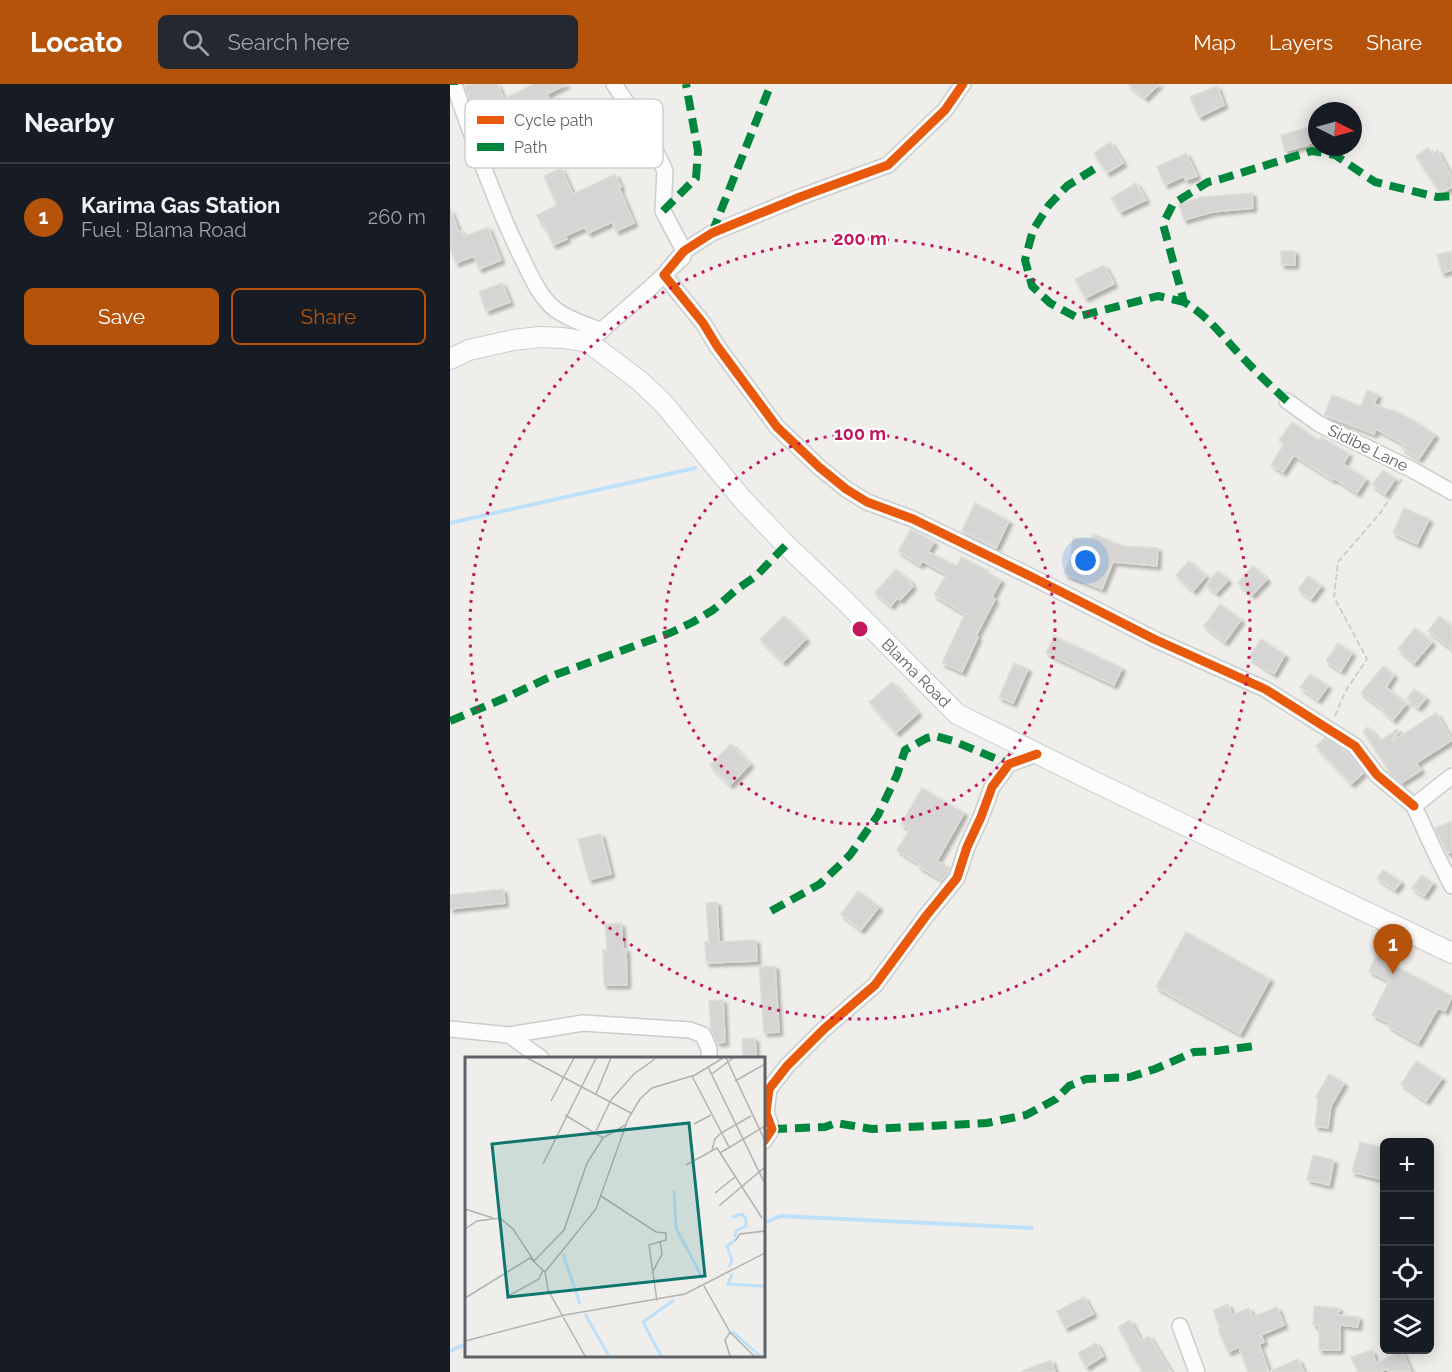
<!DOCTYPE html>
<meta charset="utf-8">
<style>
:root{--surface:#171b24;--page:#242831;--text:#f1f3f6;--muted:#9ea1a6;--line:#363941;--accent:#b45309}
body{margin:0;font-family:Raleway,sans-serif;background:var(--page);color:var(--text)}
.controls{position:absolute;right:18px;bottom:18px;display:grid;overflow:hidden;border-radius:9px;box-shadow:0 3px 15px #0003}
.controls button{width:54px;height:54px;display:grid;place-items:center;padding:0;border:0;border-bottom:2px solid var(--line);background:var(--surface);color:var(--text);font:30px sans-serif}
.compass{position:absolute;left:858px;top:18px;width:54px;height:54px;border-radius:50%;background:var(--surface);box-shadow:0 3px 15px #0003;rotate:96deg}
.you{position:absolute;left:636px;top:477px;width:21px;height:21px;margin:-15px;border:4px solid #fff;border-radius:50%;background:#1a73e8;box-shadow:0 0 0 9px #1a73e833}
.badge{display:grid;place-items:center;width:39px;height:39px;border-radius:50%;background:var(--accent);color:#fff;font-size:20px;font-weight:700}
.pin{position:absolute;translate:-50% -50px;filter:drop-shadow(0 2px 3px #0008)}
.pin::after{content:'';position:absolute;top:32px;width:21px;height:18px;background:inherit;clip-path:polygon(0 0,100% 0,50% 100%)}
.list{margin:0;padding:0;list-style:none}
h2{display:flex;justify-content:space-between;align-items:center;height:78px;margin:0;padding:0 24px;font-size:26px}
h2 small{font-size:20px;font-weight:400;color:var(--muted)}
.list li{display:grid;grid-template-columns:39px 1fr auto;gap:18px;align-items:center;box-sizing:border-box;height:108px;padding:0 24px;border-top:2px solid var(--line)}
.list b{display:block;font-size:22px;white-space:nowrap}
.list p{margin:0;font-size:20px;white-space:nowrap;color:var(--muted)}
.list em{font-size:20px;font-style:normal;color:var(--muted)}
.actions{display:flex;gap:12px;padding:18px 24px}
.actions a{flex:1;padding:14px 0;border:2px solid var(--accent);border-radius:9px;text-align:center;font-size:21px;color:var(--accent)}
.actions .main{background:var(--accent);color:#fff}
.icon{flex:none;width:33px;height:33px;fill:none;stroke:currentColor;stroke-width:2;stroke-linecap:round;stroke-linejoin:round}
.map{position:relative;flex:none;width:1002px;height:1288px;overflow:hidden}
header{display:flex;align-items:center;gap:36px;box-sizing:border-box;height:84px;padding:0 30px;background:var(--accent);color:#fff}
header strong{font-size:28px}
nav{display:flex;gap:33px;margin-inline-start:auto;font-size:21px}
.search{width:420px;height:54px;background:var(--page);display:flex;align-items:center;gap:15px;box-sizing:border-box;padding:0 21px;border-radius:9px;color:var(--muted);font-size:22px}
main{display:flex}
aside{flex:1;background:var(--surface)}
.map>svg:first-child{display:block}
.lines{fill:none;stroke-linecap:round;stroke-linejoin:round}
.stream{stroke:#bfe0f9;stroke-width:4}
.building{fill:#d6d5d3;stroke:#deddd9;stroke-width:1.5;filter:url(#shadow)}
.minor-casing{stroke:#cbcccc;stroke-width:18}
.tertiary-casing{stroke:#cbcccc;stroke-width:22}
.path{stroke:#cacfcc;stroke-width:2;stroke-dasharray:6 3;stroke-linecap:butt}
.minor{stroke:#fdfcfc;stroke-width:15}
.tertiary{stroke:#fdfcfc;stroke-width:20}
.quiet{stroke:#00873e;stroke-width:8;stroke-dasharray:15 8;stroke-linecap:butt}
.cycleway-casing{stroke:#fff;stroke-width:13}
.cycleway{stroke:#e8590c;stroke-width:9}
.ring{fill:none;stroke:#c2185b;stroke-width:3;stroke-dasharray:3 6}
.labels{text-anchor:middle;dominant-baseline:central;stroke-width:4.5;stroke-linejoin:round;paint-order:stroke}
.street-label{font-size:16px;fill:#5f6368;stroke:#fff}
.inset-river{fill:none;stroke:#bfe0f9;stroke-width:3}
.inset-road{fill:none;stroke:#b1b2b2;stroke-width:1.5}
.view{fill:#0f766e;fill-opacity:0.15;stroke:#0f766e;stroke-width:3}
.inset-edge{fill:none;stroke:#5f6368;stroke-width:3}
.key{fill:#fff;stroke:#cfd0d2;stroke-width:1.5}
.key-label{font-size:16px;fill:#5f6368}
.centre{fill:#c2185b;stroke:#fff;stroke-width:3}
.ring-label{font-size:18px;text-anchor:middle;font-weight:bold;fill:#c2185b;stroke:#fff;stroke-width:4.5;stroke-linejoin:round;paint-order:stroke}
</style>
<header>
<strong>Locato</strong>
<div class="search"><svg class="icon" aria-label="search" viewBox="0 0 24 24"><circle cx="10" cy="10" r="6"/><path d="M15 15l6 6"/></svg>Search here</div>
<nav><a>Map</a><a>Layers</a><a>Share</a></nav>
</header>
<main>
<aside>
<h2>Nearby<small></small></h2>
<ul class="list">
<li><span class="badge">1</span><div><b>Karima Gas Station</b><p>Fuel · Blama Road</p></div><em>260 m</em></li>
</ul>
<div class="actions"><a class="main">Save</a><a>Share</a></div>
</aside>
<div class="map">
<svg width="1002" height="1288" viewBox="0 0 1002 1288">
<defs>
<filter id="shadow"><feDropShadow dx="3.5" dy="3.5" stdDeviation="1.5" flood-color="#0004"/></filter>
</defs>
<rect width="100%" height="100%" fill="#efeeea"/>
<g class="lines">
<path class="stream" d="M 0,439 L 245,384
M 314,1139 L 330,1132 L 582,1144
M 0,1267 L 16,1260"/>
</g>
<path class="building" d="M 20,0 L 47,0 L 54,15 L 84,0 L 117,0 L 97,10 L 113,44 L 105,47 L 108,53 L 84,65 L 75,43 L 70,45 L 63,30 L 50,37 L 48,34 L 29,43 L 15,2 Z
M 678,0 L 709,0 L 695,14 Z
M 767,2 L 774,21 L 749,33 L 740,13 Z
M 867,41 L 867,56 L 858,60 L 858,61 L 835,67 L 831,51 Z
M 660,58 L 673,79 L 657,89 L 644,69 Z
M 978,64 L 982,70 L 987,66 L 1002,94 L 1002,103 L 990,109 L 966,72 Z
M 736,69 L 747,92 L 736,96 L 734,92 L 715,101 L 707,83 Z
M 111,84 L 123,110 L 165,90 L 171,103 L 169,104 L 184,139 L 166,147 L 162,138 L 138,149 L 135,143 L 115,152 L 117,155 L 103,161 L 93,139 L 91,140 L 87,131 L 107,121 L 94,92 Z
M 686,99 L 696,116 L 670,128 L 661,114 Z
M 802,109 L 803,124 L 762,128 L 734,136 L 729,120 L 752,113 Z
M 0,125 L 9,148 L 12,147 L 14,153 L 38,143 L 51,176 L 29,185 L 24,172 L 6,179 L 0,165 Z
M 831,167 L 845,167 L 845,181 L 831,181 Z
M 1002,167 L 1002,186 L 992,189 L 987,171 Z
M 654,181 L 664,200 L 635,214 L 625,195 Z
M 52,199 L 60,218 L 36,227 L 29,208 Z
M 917,306 L 928,311 L 924,320 L 942,327 L 943,326 L 964,337 L 985,351 L 969,375 L 952,364 L 954,360 L 926,345 L 924,350 L 874,331 L 882,311 L 911,322 Z
M 842,338 L 869,357 L 871,353 L 899,370 L 893,380 L 916,395 L 907,409 L 884,394 L 883,396 L 844,371 L 833,388 L 821,381 L 834,360 L 829,356 Z
M 933,386 L 945,395 L 935,410 L 922,401 Z
M 525,419 L 559,437 L 546,464 L 512,447 Z
M 954,424 L 979,435 L 967,460 L 943,449 Z
M 461,445 L 484,458 L 478,468 L 507,482 L 511,473 L 535,485 L 534,487 L 551,496 L 542,513 L 545,515 L 526,552 L 528,553 L 512,588 L 492,579 L 515,530 L 484,511 L 497,490 L 472,477 L 470,481 L 448,467 Z
M 643,450 L 673,462 L 708,464 L 707,482 L 663,478 L 652,505 L 614,490 L 621,472 L 623,454 L 641,456 Z
M 739,477 L 756,492 L 743,507 L 726,491 Z
M 803,482 L 817,495 L 802,511 L 788,499 Z
M 446,485 L 461,498 L 460,500 L 463,502 L 450,516 L 447,514 L 441,522 L 425,509 Z
M 768,487 L 778,496 L 766,509 L 756,501 Z
M 858,492 L 871,502 L 861,515 L 848,505 Z
M 770,520 L 791,536 L 775,558 L 754,542 Z
M 334,532 L 356,555 L 333,578 L 310,555 Z
M 989,532 L 1002,542 L 1002,565 L 978,547 Z
M 965,544 L 982,558 L 964,579 L 948,565 Z
M 604,552 L 672,584 L 664,601 L 596,569 Z
M 811,555 L 835,571 L 824,590 L 799,573 Z
M 888,559 L 902,569 L 891,587 L 876,577 Z
M 564,579 L 578,585 L 563,619 L 549,613 Z
M 933,582 L 944,591 L 936,603 L 956,620 L 943,636 L 932,626 L 933,625 L 911,609 Z
M 860,590 L 878,602 L 868,616 L 850,603 Z
M 442,598 L 468,629 L 446,649 L 419,618 Z
M 964,605 L 976,614 L 968,624 L 957,615 Z
M 986,629 L 1002,656 L 966,679 L 971,686 L 951,699 L 942,691 L 913,647 L 918,643 L 930,657 L 947,645 L 949,647 L 941,658 Z
M 875,654 L 898,669 L 913,689 L 901,700 L 866,662 Z
M 281,660 L 300,680 L 280,701 L 260,681 Z
M 472,704 L 514,729 L 487,777 L 500,784 L 498,789 L 492,796 L 468,782 L 469,780 L 447,766 L 460,745 L 451,740 Z
M 1002,737 L 1002,768 L 997,769 L 985,744 Z
M 151,750 L 161,790 L 139,796 L 128,755 Z
M 933,786 L 951,798 L 945,806 L 927,794 Z
M 972,791 L 983,799 L 974,812 L 962,804 Z
M 53,805 L 55,819 L 0,825 L 0,811 Z
M 408,807 L 429,823 L 411,846 L 391,830 Z
M 267,818 L 269,858 L 306,856 L 307,877 L 256,879 L 255,858 L 259,858 L 256,819 Z
M 171,839 L 173,865 L 176,865 L 177,901 L 154,901 L 153,866 L 157,866 L 155,841 Z
M 736,848 L 820,895 L 790,950 L 706,903 Z
M 926,872 L 1002,912 L 995,927 L 988,924 L 968,959 L 938,942 L 940,939 L 922,931 L 939,897 L 919,887 Z
M 325,882 L 329,948 L 314,949 L 309,883 Z
M 273,916 L 275,958 L 267,959 L 261,946 L 259,917 Z
M 305,954 L 306,975 L 293,975 L 292,955 Z
M 966,977 L 992,994 L 976,1017 L 951,1000 Z
M 879,990 L 894,999 L 881,1022 L 878,1044 L 865,1042 L 868,1015 L 866,1013 Z
M 910,1058 L 934,1064 L 934,1076 L 930,1095 L 902,1088 Z
M 863,1071 L 884,1076 L 879,1101 L 857,1096 Z
M 634,1213 L 643,1230 L 615,1244 L 607,1227 Z
M 778,1220 L 782,1231 L 799,1224 L 803,1233 L 827,1223 L 834,1241 L 811,1251 L 814,1258 L 809,1260 L 819,1288 L 848,1275 L 854,1288 L 798,1288 L 789,1263 L 778,1268 L 768,1245 L 770,1244 L 763,1226 Z
M 864,1222 L 889,1224 L 888,1231 L 909,1233 L 908,1243 L 890,1241 L 890,1266 L 869,1266 L 869,1241 L 863,1241 Z
M 680,1236 L 691,1257 L 699,1252 L 721,1288 L 693,1288 L 679,1265 L 680,1264 L 668,1243 Z
M 646,1259 L 653,1272 L 636,1283 L 628,1269 Z
M 922,1266 L 926,1279 L 952,1267 L 961,1288 L 939,1288 L 937,1285 L 929,1288 L 908,1288 L 901,1273 Z
M 601,1276 L 605,1288 L 572,1288 L 572,1287 Z"/>
<g class="lines">
<g class="minor-casing">
<path id="minor" d="M 513,0 L 495,26 L 438,81 L 350,113 L 262,149 L 234,167 L 214,191 L 253,239 L 267,262 L 327,343 L 369,383 L 396,405 L 417,418 L 463,435 L 582,493 L 704,555 L 815,605 L 905,662 L 927,691 L 964,722
M 4,1 C 25,59 44,117 71,172 C 80,190 89,213 106,226 C 120,236 137,241 152,247
M 138,258 L 198,206 L 233,173 L 234,167 L 213,127 L 215,87 L 198,51 L 164,0
M 837,317 L 869,340 L 959,384 L 1002,408
M 1002,692 L 964,722 L 984,766 L 1002,802
M 0,945 L 59,951 L 133,939 L 240,946 L 253,951 L 259,965 L 259,974
M 59,951 L 91,974
M 314,1057 L 322,1045 L 316,1029 L 319,1005 L 337,982 L 374,945 L 425,901 L 476,832 L 507,794 L 517,763 L 531,733 L 542,703 L 559,680 L 587,670
M 730,1242 L 747,1288"/>
</g>
<g class="tertiary-casing">
<path id="tertiary" d="M 0,275 L 19,266 L 63,256 L 90,253 L 113,254 L 138,258 L 190,297 L 214,320 L 293,416 L 336,461 L 394,516 L 507,630 L 649,700 L 1002,869"/>
</g>
<path class="path" d="M 885,632 L 895,608 L 917,575 L 884,513 L 888,478 L 931,428 L 952,395"/>
<use href="#minor" class="minor"/>
<use href="#tertiary" class="tertiary"/>
<path class="quiet" d="M 4,0 L 4,1
M 644,85 L 617,102 L 599,121 L 583,146 L 575,176 L 582,202 L 600,219 L 626,233 L 708,212 L 734,218
M 213,127 L 246,94 L 248,67 L 236,0
M 262,149 L 321,0
M 837,317 C 823,304 809,291 796,277 C 774,255 761,234 734,218 L 713,140 L 723,120 L 758,98 L 771,95 L 862,67 L 885,71 L 925,98 L 987,113 L 1002,112
M 0,637 L 55,614 L 102,592 L 220,549 L 243,538 L 263,526 L 286,506 L 306,492 L 336,461
M 321,827 L 370,800 L 400,771 L 428,731 L 447,691 L 455,666 L 477,654 L 485,652 L 503,657 L 559,680
M 322,1045 L 375,1043 L 386,1039 L 422,1045 L 537,1039 L 576,1031 L 606,1015 L 619,1002 L 636,995 L 680,993 L 705,985 L 744,968 L 766,967 L 805,962"/>
<g class="cycleway-casing">
<path id="cycleway" d="M 513,0 L 495,26 L 438,81 L 350,113 L 262,149 L 234,167 L 214,191 L 253,239 L 267,262 L 327,343 L 369,383 L 396,405 L 417,418 L 463,435 L 582,493 L 704,555 L 815,605 L 905,662 L 927,691 L 964,722
M 314,1057 L 322,1045 L 316,1029 L 319,1005 L 337,982 L 374,945 L 425,901 L 476,832 L 507,794 L 517,763 L 531,733 L 542,703 L 559,680 L 587,670"/>
</g>
<use href="#cycleway" class="cycleway"/>
</g>
<g class="ring">
<circle cx="410" cy="545" r="195"/>
<circle cx="410" cy="545" r="390"/>
</g>
<g class="labels">
<g class="street-label">
<text transform="translate(918 364) rotate(26)">Sidibe Lane</text>
<text transform="translate(466 589) rotate(45)">Blama Road</text>
</g>
</g>
<g transform="translate(15 973)">
<rect width="300" height="300" fill="#efeeea"/>
<path class="inset-river" d="M 209,133 L 211,171 L 238,222M 267,160 L 277,157 L 281,162 L 281,169 L 271,174 L 270,180M 98,197 L 115,247M 264,210 L 267,203 L 262,189 L 269,184M 267,217 L 263,227 L 300,229M 120,257 L 144,299M 267,274 L 295,299M 196,299 L 178,265 L 209,243"/>
<path class="inset-road" d="M 62,1 L 166,56M 261,1 L 300,84M 243,10 L 300,127M 247,17 L 268,1M 227,19 L 264,90M 270,24 L 300,7M 131,37 L 146,1M 86,44 L 109,1M 145,44 L 169,17 L 190,2M 100,58 L 138,81 L 162,67M 229,67 L 246,58M 131,74 L 145,45M 247,93 L 250,82 L 256,76 L 286,59M 255,96 L 300,69M 78,107 L 131,1M 221,108 L 252,91 L 297,161M 250,136 L 270,120M 136,139 L 191,175 L 201,176 L 201,183 L 184,188 L 192,244M 254,149 L 300,110M 0,152 L 28,161M 0,172 L 12,164 L 35,161 L 48,172 L 69,204 L 99,173 L 122,106 L 138,81M 270,184 L 275,177 L 300,174M 187,216 L 197,197 L 195,184M 239,229 L 265,275 L 289,299M 43,239 L 74,222 L 78,213M 0,241 L 65,201 L 80,215M 265,275 L 260,283 L 265,299M 0,284 L 100,258 L 220,237 L 300,196M 120,299 L 83,233 L 80,215 L 131,152 L 163,62 L 175,42 L 187,31 L 230,18 L 258,1"/>
<path class="view" d="M 224,66 L 240,219 L 43,240 L 27,87 Z"/>
<rect width="300" height="300" class="inset-edge"/>
</g>
<rect x="15" y="15" width="198" height="69" rx="9" class="key"/>
<rect x="27" y="32" width="27" height="8" fill="#e8590c"/>
<rect x="27" y="59" width="27" height="8" fill="#00873e"/>
<g class="key-label">
<text x="64" y="42">Cycle path</text>
<text x="64" y="69">Path</text>
</g>
<circle cx="410" cy="545" r="9" class="centre"/>
<g class="ring-label">
<text x="410" y="161">200 m</text>
<text x="410" y="356">100 m</text>
</g>
</svg>
<div class="controls">
<button>+</button>
<button>−</button>
<button><svg class="icon" aria-label="locate" viewBox="0 0 24 24"><circle cx="12" cy="12" r="6"/><path d="M12 2v4M12 18v4M2 12h4M18 12h4"/></svg></button>
<button><svg class="icon" aria-label="layers" viewBox="0 0 24 24"><path d="M12 4l9 5-9 5-9-5zM3 14l9 5 9-5"/></svg></button>
</div>
<svg class="compass" viewBox="-18 -18 36 36"><path d="M0-13l5 13h-10z" fill="#e53935"/><path d="M0 13l5-13h-10z" fill="#9ea1a6"/></svg>
<div class="you"></div>
<div class="pin badge" style="left:943px;top:890px">1</div>
</div>
</main>
